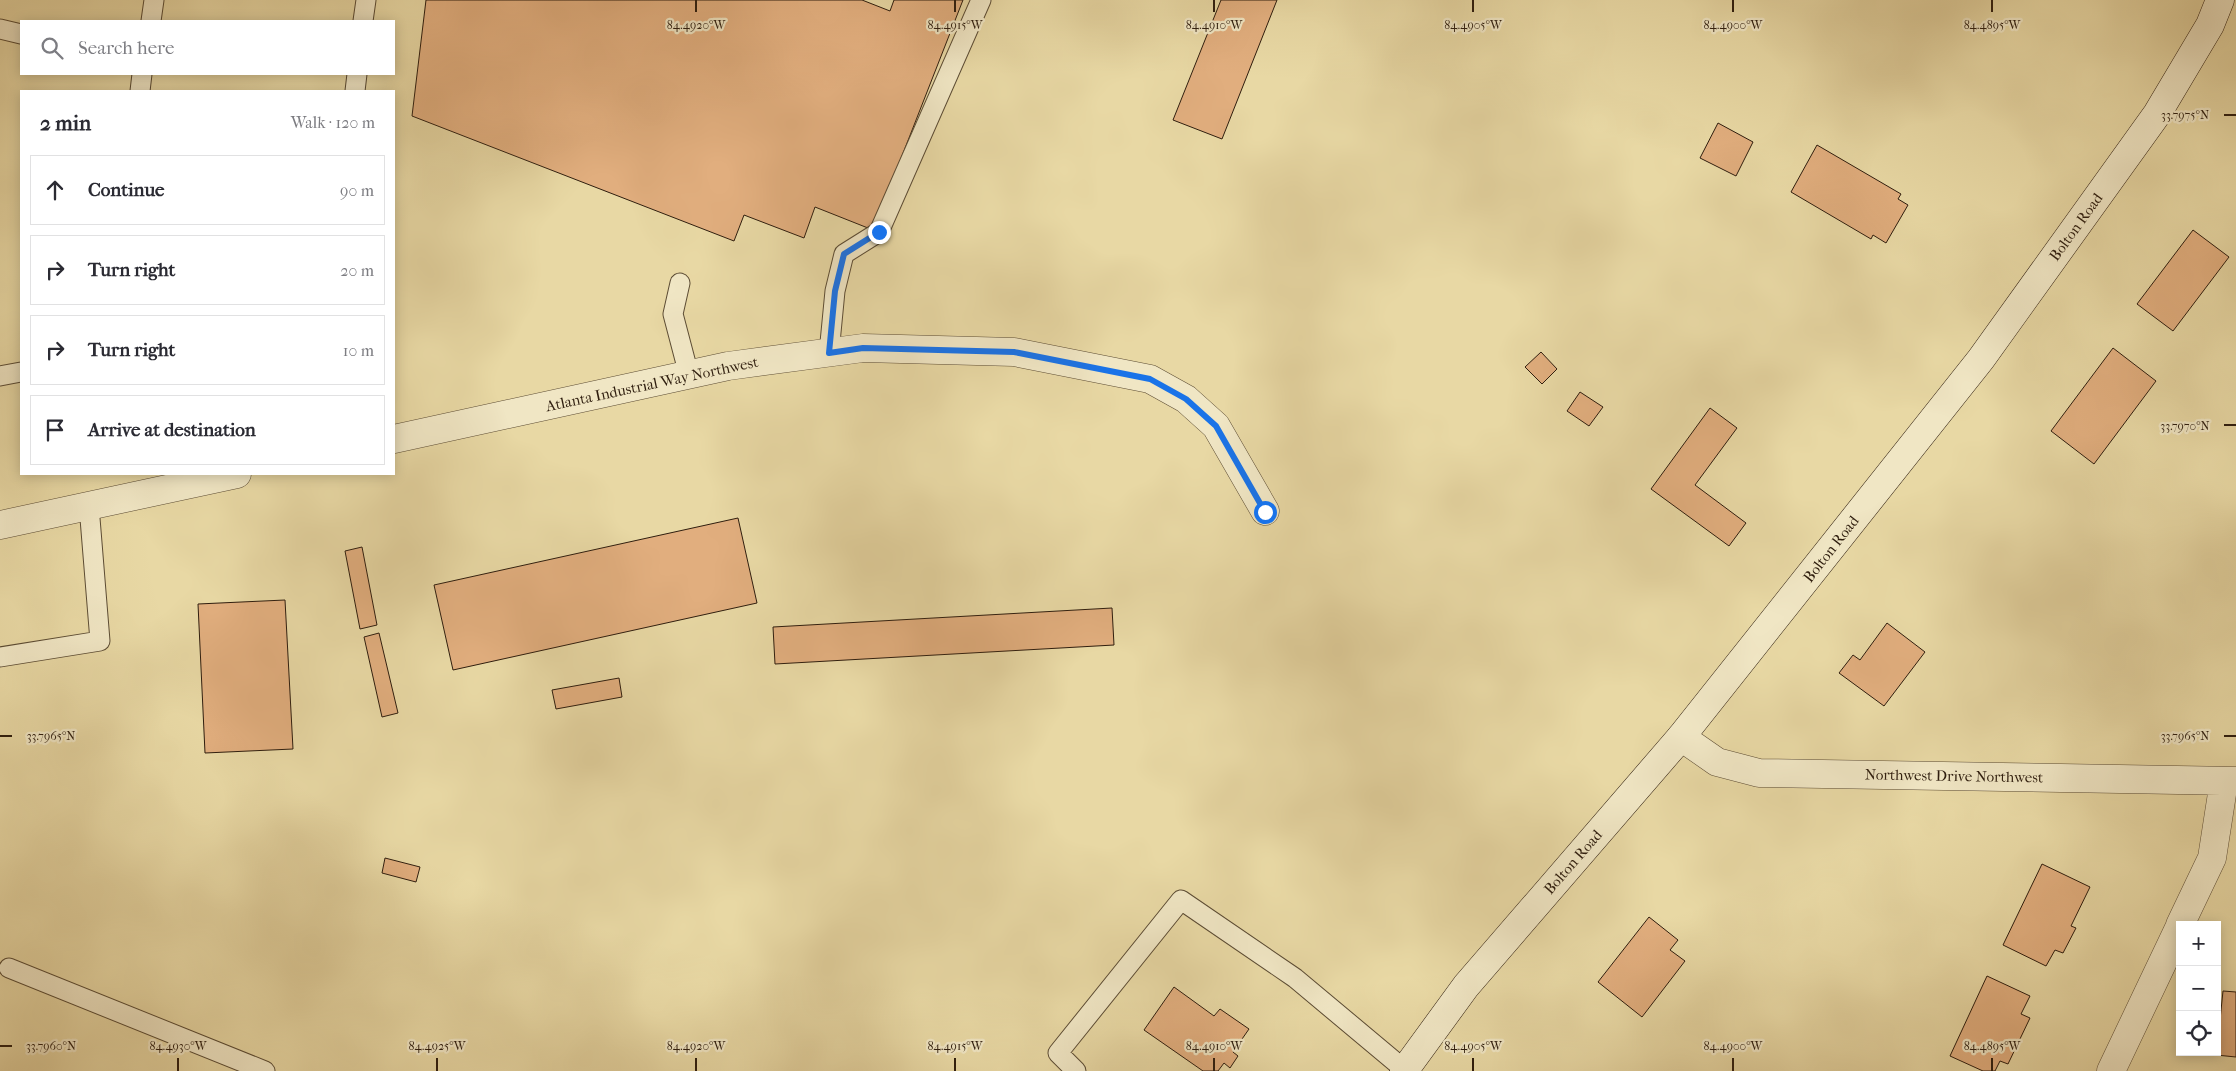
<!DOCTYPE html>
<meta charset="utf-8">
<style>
:root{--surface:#fff;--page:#f7f7f7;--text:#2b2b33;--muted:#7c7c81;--line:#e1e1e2}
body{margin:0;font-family:"IM FELL French Canon",serif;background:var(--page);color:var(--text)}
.controls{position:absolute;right:15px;bottom:15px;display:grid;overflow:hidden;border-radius:0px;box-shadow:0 2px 12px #0003}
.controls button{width:45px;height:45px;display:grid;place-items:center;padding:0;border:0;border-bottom:1px solid var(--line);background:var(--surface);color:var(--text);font:25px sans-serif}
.stop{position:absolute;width:15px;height:15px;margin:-11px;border:4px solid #1a73e8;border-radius:50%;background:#fff}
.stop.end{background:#1a73e8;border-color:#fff;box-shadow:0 1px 5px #0008}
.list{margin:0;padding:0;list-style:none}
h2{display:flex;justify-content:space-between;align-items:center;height:65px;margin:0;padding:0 20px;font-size:21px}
h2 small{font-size:16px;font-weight:400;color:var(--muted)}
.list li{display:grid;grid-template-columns:32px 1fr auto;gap:15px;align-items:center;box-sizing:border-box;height:70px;margin:0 10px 10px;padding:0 10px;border:1px solid var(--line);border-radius:0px}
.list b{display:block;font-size:19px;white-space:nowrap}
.list em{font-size:16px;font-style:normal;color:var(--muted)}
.icon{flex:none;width:28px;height:28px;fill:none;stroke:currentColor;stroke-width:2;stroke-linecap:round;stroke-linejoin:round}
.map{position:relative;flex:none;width:2236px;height:1071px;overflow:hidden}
.search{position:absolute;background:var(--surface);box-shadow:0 2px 12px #0003;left:20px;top:20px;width:375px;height:55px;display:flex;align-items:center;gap:12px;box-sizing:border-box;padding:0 18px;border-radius:0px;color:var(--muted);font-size:19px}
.panel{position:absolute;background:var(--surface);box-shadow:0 2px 12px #0003;left:20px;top:90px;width:375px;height:385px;border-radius:0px}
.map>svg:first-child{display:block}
.building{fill:#e1ae7e;stroke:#2e1d0e}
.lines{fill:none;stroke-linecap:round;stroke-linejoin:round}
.lane-casing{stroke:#5c4c34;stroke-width:21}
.street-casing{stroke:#5c4c34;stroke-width:29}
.secondary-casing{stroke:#2e1d0e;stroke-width:29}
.lane{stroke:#f0e6c4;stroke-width:19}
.street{stroke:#f0e6c4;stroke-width:28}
.secondary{stroke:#f0e6c4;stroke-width:28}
.route{stroke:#1a73e8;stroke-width:6}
.ticks{fill:none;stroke:#2e1d0e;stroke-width:2}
.labels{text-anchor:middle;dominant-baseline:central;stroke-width:4.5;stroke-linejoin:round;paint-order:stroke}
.street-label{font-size:15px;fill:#2e1d0e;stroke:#f0e6c4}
.ticks-label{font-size:12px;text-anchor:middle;fill:#2e1d0e;stroke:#f0e6c4;stroke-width:4.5;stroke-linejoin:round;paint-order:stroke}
</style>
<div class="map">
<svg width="2236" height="1071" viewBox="0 0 2236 1071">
<rect width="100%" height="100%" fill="#e8d8a4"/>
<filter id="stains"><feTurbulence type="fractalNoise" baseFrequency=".004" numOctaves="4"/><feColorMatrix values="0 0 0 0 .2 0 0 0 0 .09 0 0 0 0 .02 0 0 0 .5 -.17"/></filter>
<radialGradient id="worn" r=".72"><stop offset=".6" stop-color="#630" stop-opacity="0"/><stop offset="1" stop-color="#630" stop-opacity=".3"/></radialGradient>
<path class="building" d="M 426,0 L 862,0 L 890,11 L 894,0 L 963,0 L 873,230 L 815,207 L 804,238 L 744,215 L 734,241 L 412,116 Z
M 1221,0 L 1277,0 L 1222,139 L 1173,120 Z
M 1718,123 L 1753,142 L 1736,176 L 1700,158 Z
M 1817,145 L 1901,194 L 1898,199 L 1908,205 L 1886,243 L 1873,235 L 1871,239 L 1791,192 Z
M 2193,230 L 2229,257 L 2173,331 L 2137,304 Z
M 2113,348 L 2156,381 L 2094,464 L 2051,431 Z
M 1541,352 L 1557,369 L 1542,384 L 1525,367 Z
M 1580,392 L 1603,407 L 1589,426 L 1567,411 Z
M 1710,408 L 1737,428 L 1695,485 L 1746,523 L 1729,546 L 1651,489 Z
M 738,518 L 757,603 L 453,670 L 434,585 Z
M 362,547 L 377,625 L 360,629 L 345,551 Z
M 285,600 L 293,749 L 205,753 L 198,604 Z
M 1112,608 L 1114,645 L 775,664 L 773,627 Z
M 1887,623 L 1925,652 L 1884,706 L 1839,673 L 1853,655 L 1860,660 Z
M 379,633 L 398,713 L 382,717 L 364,637 Z
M 619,678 L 622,697 L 556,709 L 552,690 Z
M 385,858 L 420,867 L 416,882 L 382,873 Z
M 2042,864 L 2090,887 L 2071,926 L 2076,928 L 2063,953 L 2055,950 L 2046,966 L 2003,945 Z
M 1649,917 L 1678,940 L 1670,950 L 1685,961 L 1642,1017 L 1598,982 Z
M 1987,976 L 2030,996 L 2021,1014 L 2030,1018 L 2008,1064 L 2000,1061 L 1995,1071 L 1983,1071 L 1950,1056 Z
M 1174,987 L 1214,1016 L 1220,1009 L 1249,1029 L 1233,1052 L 1238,1056 L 1230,1068 L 1224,1063 L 1218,1071 L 1203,1071 L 1144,1030 Z
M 2223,991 L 2236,992 L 2236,1057 L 2216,1055 L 2217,1020 L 2220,1020 Z"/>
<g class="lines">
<g class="lane-casing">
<path id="lane" d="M 151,21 L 154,0
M 363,21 L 366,0
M 0,29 L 21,34
M 140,91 L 142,74
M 355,91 L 357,74
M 680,283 L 673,314 L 689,375
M 829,353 L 835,291 L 844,254 L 879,232 L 981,0
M 0,376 L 21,372
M 0,657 L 100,641 L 89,506
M 9,968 L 265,1071
M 1076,1071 L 1058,1053 L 1181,900 L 1295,978 L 1405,1070"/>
</g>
<g class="street-casing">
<path id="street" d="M 394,439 L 728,366 L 863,348 L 1014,352 L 1150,379 L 1186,399 L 1216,426 L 1265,511
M 0,525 L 237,474
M 1681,737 L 1717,762 L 1759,773 L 2236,781
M 2180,925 L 2212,858 L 2224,781
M 2111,1071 L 2180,926"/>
</g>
<g class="secondary-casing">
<path id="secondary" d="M 1404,1071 L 1466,986 L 1681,737 L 1981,359 L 2157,114 L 2210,25 L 2220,0"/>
</g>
<use href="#lane" class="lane"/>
<use href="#street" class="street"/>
<use href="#secondary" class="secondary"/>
</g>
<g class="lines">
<path class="route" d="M 879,232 L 844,254 L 835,291 L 829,353 L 863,348 L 1014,352 L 1150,379 L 1186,399 L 1216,426 L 1265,512"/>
</g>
<path class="ticks" d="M 696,0 L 696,12M 955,0 L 955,12M 1214,0 L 1214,12M 1473,0 L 1473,12M 1733,0 L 1733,12M 1992,0 L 1992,12M 2224,115 L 2236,115M 2224,425 L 2236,425M 0,736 L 12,736M 2224,736 L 2236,736M 0,1046 L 12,1046M 178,1058 L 178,1071M 437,1058 L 437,1071M 696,1058 L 696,1071M 955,1058 L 955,1071M 1214,1058 L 1214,1071M 1473,1058 L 1473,1071M 1733,1058 L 1733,1071M 1992,1058 L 1992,1071"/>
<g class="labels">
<g class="street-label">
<text transform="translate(2076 227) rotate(-54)">Bolton Road</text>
<text transform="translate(652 384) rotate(-12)">Atlanta Industrial Way Northwest</text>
<text transform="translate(1831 549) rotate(-52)">Bolton Road</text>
<text transform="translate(1954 776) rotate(1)">Northwest Drive Northwest</text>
<text transform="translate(1573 862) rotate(-49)">Bolton Road</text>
</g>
</g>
<g class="ticks-label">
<text x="696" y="29">84.4920°W</text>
<text x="955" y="29">84.4915°W</text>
<text x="1214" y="29">84.4910°W</text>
<text x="1473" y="29">84.4905°W</text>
<text x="1733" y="29">84.4900°W</text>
<text x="1992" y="29">84.4895°W</text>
<text x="2185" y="119">33.7975°N</text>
<text x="2185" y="430">33.7970°N</text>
<text x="51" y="740">33.7965°N</text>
<text x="2185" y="740">33.7965°N</text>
<text x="51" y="1050">33.7960°N</text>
<text x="178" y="1050">84.4930°W</text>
<text x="437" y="1050">84.4925°W</text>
<text x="696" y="1050">84.4920°W</text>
<text x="955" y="1050">84.4915°W</text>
<text x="1214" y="1050">84.4910°W</text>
<text x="1473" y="1050">84.4905°W</text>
<text x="1733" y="1050">84.4900°W</text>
<text x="1992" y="1050">84.4895°W</text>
</g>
<rect width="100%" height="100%" filter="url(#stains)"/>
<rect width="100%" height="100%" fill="url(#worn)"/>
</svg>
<div class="controls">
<button>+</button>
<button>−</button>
<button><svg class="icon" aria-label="locate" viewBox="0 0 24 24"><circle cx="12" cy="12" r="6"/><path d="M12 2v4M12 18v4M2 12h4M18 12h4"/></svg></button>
</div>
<div class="stop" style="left:1265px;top:512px"></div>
<div class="stop end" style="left:879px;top:232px"></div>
<div class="search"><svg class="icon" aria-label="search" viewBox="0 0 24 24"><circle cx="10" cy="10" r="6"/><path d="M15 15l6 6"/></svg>Search here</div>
<section class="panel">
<h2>2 min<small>Walk · 120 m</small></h2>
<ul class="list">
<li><svg class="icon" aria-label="ahead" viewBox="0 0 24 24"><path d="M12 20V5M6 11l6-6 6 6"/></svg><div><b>Continue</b></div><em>90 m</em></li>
<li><svg class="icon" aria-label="right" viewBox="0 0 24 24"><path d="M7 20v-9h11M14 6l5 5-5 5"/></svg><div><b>Turn right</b></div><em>20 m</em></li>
<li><svg class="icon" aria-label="right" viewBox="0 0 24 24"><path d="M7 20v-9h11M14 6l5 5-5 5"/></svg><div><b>Turn right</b></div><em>10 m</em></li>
<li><svg class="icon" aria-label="arrive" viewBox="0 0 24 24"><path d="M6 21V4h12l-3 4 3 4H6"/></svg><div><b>Arrive at destination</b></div></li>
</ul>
</section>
</div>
